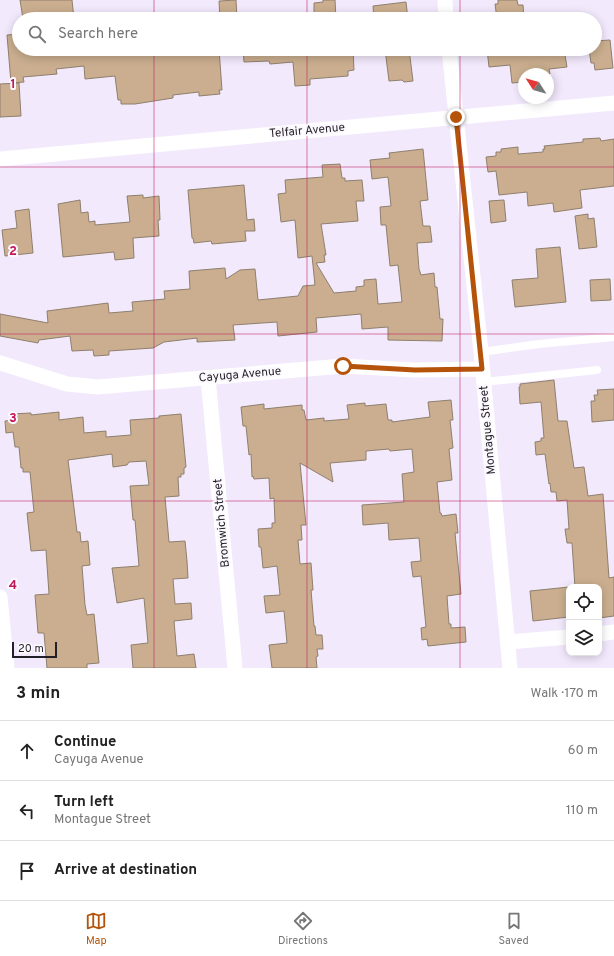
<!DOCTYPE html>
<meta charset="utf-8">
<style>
:root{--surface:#fff;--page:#f6f6f6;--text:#222;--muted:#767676;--line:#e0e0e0;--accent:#b45309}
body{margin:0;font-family:Overpass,sans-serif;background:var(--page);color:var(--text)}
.controls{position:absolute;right:12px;bottom:12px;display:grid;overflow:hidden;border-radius:8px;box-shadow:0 2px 10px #0003}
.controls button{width:36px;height:36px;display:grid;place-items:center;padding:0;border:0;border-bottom:1px solid var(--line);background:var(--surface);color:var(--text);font:20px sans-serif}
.compass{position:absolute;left:518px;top:68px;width:36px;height:36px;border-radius:50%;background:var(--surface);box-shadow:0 2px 10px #0003;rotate:306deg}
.scale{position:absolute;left:12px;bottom:10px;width:45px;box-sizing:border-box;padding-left:4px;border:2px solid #231f27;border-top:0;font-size:11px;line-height:14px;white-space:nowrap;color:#231f27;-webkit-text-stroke:3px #fcf9fe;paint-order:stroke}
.stop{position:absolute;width:12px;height:12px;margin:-9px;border:3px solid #b45309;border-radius:50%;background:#fff}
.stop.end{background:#b45309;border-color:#fff;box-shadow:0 1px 4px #0008}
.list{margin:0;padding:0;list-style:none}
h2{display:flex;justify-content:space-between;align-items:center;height:52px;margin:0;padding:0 16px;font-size:17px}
h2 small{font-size:13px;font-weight:400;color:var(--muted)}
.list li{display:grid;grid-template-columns:26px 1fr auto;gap:12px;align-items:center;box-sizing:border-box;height:60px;padding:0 16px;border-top:1px solid var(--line)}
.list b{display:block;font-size:15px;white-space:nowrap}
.list p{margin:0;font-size:13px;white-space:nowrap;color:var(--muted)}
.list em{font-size:13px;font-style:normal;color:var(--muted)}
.icon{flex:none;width:22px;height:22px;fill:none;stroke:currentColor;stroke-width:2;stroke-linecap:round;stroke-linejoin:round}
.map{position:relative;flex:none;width:614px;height:668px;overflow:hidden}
.search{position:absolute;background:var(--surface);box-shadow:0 2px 10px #0003;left:12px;right:12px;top:12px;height:44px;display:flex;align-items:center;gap:10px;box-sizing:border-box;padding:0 14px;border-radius:22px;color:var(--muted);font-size:15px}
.sheet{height:232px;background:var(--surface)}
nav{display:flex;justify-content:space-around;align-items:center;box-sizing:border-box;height:56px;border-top:1px solid var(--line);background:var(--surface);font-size:11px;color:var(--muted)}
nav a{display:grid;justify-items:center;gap:2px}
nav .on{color:var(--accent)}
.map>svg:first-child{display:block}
.building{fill:#caae8f;stroke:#8f7f6d}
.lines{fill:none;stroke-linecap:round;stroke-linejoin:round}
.service{stroke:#fff;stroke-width:8}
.minor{stroke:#fff;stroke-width:15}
.route{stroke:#b45309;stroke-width:5}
.grid{fill:none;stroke:#c2185b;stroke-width:1;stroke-opacity:0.55}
.labels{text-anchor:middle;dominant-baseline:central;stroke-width:4;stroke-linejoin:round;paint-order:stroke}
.street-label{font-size:12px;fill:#231f27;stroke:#fcf9fe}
.grid-label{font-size:13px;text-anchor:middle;font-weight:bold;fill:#c2185b;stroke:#fcf9fe;stroke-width:4;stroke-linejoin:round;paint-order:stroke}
</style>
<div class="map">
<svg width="614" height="668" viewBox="0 0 614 668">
<rect width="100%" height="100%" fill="#f2e9fc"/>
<path class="building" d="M 20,0 L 72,0 L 74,19 L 23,19 Z
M 236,0 L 237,19 L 220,19 L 219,1 Z
M 323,0 L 335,0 L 336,19 L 314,19 L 314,3 L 323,2 Z
M 498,0 L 517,0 L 518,5 L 523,5 L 524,19 L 497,19 L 495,4 L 498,4 Z
M 406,2 L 408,19 L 374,19 L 373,6 Z
M 19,34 L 19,49 L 219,49 L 222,90 L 219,90 L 220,94 L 199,96 L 199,92 L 173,95 L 173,98 L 135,104 L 121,104 L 121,100 L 118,100 L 115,76 L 85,79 L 84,66 L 56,69 L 57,74 L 23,77 L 24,82 L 11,83 L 7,35 Z
M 610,40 L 613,68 L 595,70 L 594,63 L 591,63 L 589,49 L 595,49 L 595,41 Z
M 243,49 L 353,49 L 354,70 L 348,71 L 348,76 L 310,79 L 310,85 L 295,86 L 293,62 L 270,64 L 269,61 L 244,62 Z
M 385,49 L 409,49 L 413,81 L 404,82 L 402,80 L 389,81 Z
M 487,49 L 564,49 L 567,67 L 549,69 L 550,74 L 524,74 L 524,82 L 512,83 L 510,65 L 489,67 Z
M 19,83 L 21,116 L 0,117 L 0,84 Z
M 600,138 L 601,141 L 614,139 L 614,186 L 580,190 L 582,208 L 554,212 L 553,203 L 528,206 L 527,192 L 499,195 L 496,171 L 488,172 L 486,157 L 496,156 L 496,152 L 501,152 L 501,149 L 518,147 L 518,154 L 543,152 L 543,149 L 545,149 L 544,146 L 583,142 L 583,139 Z
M 423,149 L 428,200 L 420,201 L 423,226 L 430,226 L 432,242 L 417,243 L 419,269 L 421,275 L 434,273 L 435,287 L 437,287 L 440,319 L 443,319 L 442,341 L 388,340 L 388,327 L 362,329 L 361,314 L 316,318 L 317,332 L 278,336 L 277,322 L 233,325 L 235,340 L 197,342 L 197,338 L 164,342 L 153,348 L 109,351 L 109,355 L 94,356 L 93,350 L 72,351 L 70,336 L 39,340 L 38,343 L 0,336 L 0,314 L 48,323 L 47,311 L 108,303 L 109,313 L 133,311 L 132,302 L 165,299 L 164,291 L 190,289 L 189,271 L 225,268 L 226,279 L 240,270 L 255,269 L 258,300 L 298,296 L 303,286 L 315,285 L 312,256 L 298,258 L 295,220 L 281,222 L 278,194 L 286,193 L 285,180 L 323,177 L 322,165 L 340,164 L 342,178 L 345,178 L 345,181 L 362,180 L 364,201 L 356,201 L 358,221 L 321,224 L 326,255 L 324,255 L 325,262 L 316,263 L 334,293 L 356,291 L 356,287 L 364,286 L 364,280 L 376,279 L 378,304 L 402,302 L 398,265 L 390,266 L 386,225 L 381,225 L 380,207 L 391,206 L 388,177 L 372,179 L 370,160 L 390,158 L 389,153 Z
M 244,185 L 247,220 L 254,219 L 255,231 L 245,231 L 246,241 L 212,244 L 211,241 L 194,243 L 193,238 L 192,238 L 188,190 Z
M 143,195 L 143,198 L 159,196 L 160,220 L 158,220 L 159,236 L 133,238 L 134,258 L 115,260 L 114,252 L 63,257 L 58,204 L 80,200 L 81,213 L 88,212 L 89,222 L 95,221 L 95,225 L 130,222 L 127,196 Z
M 504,200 L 506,221 L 491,223 L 489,201 Z
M 29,209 L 33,253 L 5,256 L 2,230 L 17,228 L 15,211 Z
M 588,214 L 588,219 L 594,218 L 597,247 L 579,249 L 575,216 Z
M 560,247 L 566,302 L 515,307 L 512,280 L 538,278 L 536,249 Z
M 610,279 L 611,300 L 591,301 L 590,280 Z
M 554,380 L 558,421 L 567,421 L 574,468 L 584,467 L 588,496 L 603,494 L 609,578 L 614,577 L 614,616 L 599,618 L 599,587 L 575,587 L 572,543 L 567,543 L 565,529 L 569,529 L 567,500 L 557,501 L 556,492 L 551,492 L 550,483 L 549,484 L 545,454 L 536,455 L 535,442 L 541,441 L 541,438 L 544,438 L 541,402 L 520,404 L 519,387 L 520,387 L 520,384 Z
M 614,389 L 614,420 L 592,422 L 591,401 L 595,401 L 594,395 L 598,395 L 597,390 Z
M 451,400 L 453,420 L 450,420 L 453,448 L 449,449 L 452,480 L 437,482 L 440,513 L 441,513 L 442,516 L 456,514 L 458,533 L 455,533 L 461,594 L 447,596 L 449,624 L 451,624 L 451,628 L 465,627 L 466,642 L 428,646 L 427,639 L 422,640 L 421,628 L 426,627 L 421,576 L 413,577 L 411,562 L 421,561 L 419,538 L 389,540 L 388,523 L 363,525 L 362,505 L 404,502 L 402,474 L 414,472 L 412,449 L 390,451 L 389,449 L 366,451 L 366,460 L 330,463 L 333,482 L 300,463 L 306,525 L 301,525 L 302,540 L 298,540 L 300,564 L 311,563 L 313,590 L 311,590 L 314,626 L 315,626 L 316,635 L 322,635 L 323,649 L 317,649 L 318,656 L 316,657 L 317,668 L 272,668 L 269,645 L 287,643 L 284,611 L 266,613 L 264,596 L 280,595 L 277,566 L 263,568 L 261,547 L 259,547 L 258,529 L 272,528 L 272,523 L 275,523 L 274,498 L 270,499 L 269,478 L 254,479 L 253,476 L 252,477 L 251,454 L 249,455 L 246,426 L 243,426 L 241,407 L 264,404 L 264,409 L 302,405 L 302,410 L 304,410 L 306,420 L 324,418 L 324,421 L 349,419 L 347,405 L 365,403 L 365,406 L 386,404 L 388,420 L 392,420 L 392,422 L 430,417 L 428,402 Z
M 59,412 L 59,420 L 83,417 L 84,433 L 106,431 L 106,437 L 131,435 L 130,420 L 159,418 L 159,416 L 181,414 L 186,467 L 184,468 L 184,474 L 181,474 L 181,477 L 178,477 L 179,496 L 165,497 L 169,542 L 185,541 L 187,561 L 188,578 L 173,579 L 175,604 L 191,603 L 192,619 L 174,621 L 177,656 L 194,654 L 196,668 L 133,668 L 131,645 L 148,643 L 144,598 L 117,603 L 112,568 L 139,566 L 135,520 L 133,520 L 130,486 L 149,485 L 146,461 L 129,462 L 127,465 L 113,467 L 112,454 L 68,460 L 77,532 L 80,532 L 81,542 L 88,541 L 90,565 L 82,566 L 85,605 L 87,615 L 94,614 L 99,663 L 87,664 L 87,668 L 47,668 L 44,633 L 38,633 L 35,595 L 49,594 L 46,550 L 31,551 L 27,513 L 34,512 L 30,472 L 23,472 L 23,468 L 21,468 L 19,447 L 15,447 L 13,432 L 6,433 L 5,421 L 12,420 L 11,414 L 31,413 L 31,415 Z
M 569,587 L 569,617 L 533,621 L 530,591 Z"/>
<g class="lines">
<path class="service" d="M 481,352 L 539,344 L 614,337
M 484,382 L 597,370"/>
<path class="minor" d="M 445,0 L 446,19
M 449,49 L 481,352 L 510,668
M 0,159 L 614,103
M 0,363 L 67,384 L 98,387 L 343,366 L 415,370 L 482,369
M 208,378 L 235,668
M 0,597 L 7,668
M 599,634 L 614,632
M 508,642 L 569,637"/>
</g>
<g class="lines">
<path class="route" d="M 343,366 L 415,370 L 482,369 L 456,117"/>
</g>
<path class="grid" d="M 154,0 L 154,19M 307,0 L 307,19M 460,0 L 460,19M 154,49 L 154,668M 307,49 L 307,668M 460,49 L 460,668M 0,167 L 614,167M 0,334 L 614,334M 0,501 L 614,501"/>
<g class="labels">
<g class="street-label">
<text transform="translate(307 131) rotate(-5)">Telfair Avenue</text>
<text transform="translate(240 375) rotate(-5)">Cayuga Avenue</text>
<text transform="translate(488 430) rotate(-95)">Montague Street</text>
<text transform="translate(222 523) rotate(-95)">Bromwich Street</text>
</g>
</g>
<g class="grid-label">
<text x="13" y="88">1</text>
<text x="13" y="255">2</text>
<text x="13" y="422">3</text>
<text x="13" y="589">4</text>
</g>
</svg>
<div class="controls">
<button><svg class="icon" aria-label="locate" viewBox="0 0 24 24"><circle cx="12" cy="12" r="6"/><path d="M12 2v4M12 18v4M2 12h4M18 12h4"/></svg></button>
<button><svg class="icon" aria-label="layers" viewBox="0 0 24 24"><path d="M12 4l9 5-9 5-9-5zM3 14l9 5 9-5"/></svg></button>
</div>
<svg class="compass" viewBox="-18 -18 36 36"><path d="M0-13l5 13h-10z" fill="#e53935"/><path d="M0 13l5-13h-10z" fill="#767676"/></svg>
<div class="scale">20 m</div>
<div class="stop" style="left:343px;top:366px"></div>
<div class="stop end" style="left:456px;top:117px"></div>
<div class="search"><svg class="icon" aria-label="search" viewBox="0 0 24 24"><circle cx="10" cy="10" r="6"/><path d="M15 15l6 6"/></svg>Search here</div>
</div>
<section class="sheet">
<h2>3 min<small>Walk · 170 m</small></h2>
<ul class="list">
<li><svg class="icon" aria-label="ahead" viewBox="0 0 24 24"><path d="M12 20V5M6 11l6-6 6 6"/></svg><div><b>Continue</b><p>Cayuga Avenue</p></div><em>60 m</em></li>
<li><svg class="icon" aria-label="left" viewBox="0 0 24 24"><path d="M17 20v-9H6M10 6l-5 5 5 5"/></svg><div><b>Turn left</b><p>Montague Street</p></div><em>110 m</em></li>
<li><svg class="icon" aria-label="arrive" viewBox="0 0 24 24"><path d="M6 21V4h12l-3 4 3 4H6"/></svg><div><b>Arrive at destination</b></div></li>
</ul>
</section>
<nav>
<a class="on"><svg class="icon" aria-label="map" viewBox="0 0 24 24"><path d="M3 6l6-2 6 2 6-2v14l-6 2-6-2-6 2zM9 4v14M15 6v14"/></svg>Map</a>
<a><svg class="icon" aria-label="directions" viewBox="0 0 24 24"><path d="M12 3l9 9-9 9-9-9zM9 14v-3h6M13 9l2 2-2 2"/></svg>Directions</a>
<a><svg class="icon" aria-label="saved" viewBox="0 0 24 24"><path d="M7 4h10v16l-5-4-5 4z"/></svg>Saved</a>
</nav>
